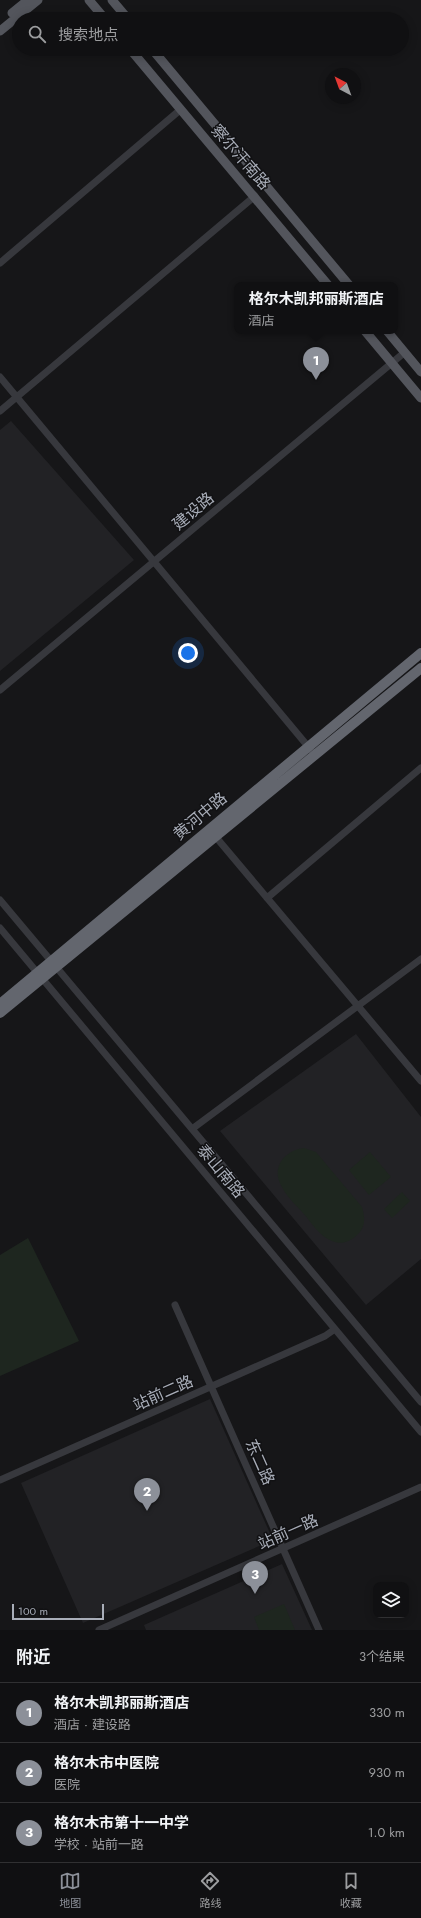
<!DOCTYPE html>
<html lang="zh">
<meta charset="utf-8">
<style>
:root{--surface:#101012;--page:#1e1e20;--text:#f1f3f6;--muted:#9c9d9f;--line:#303032;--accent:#8c9099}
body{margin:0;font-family:Jost,"Noto Sans SC",sans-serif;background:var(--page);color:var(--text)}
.controls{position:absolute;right:12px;bottom:12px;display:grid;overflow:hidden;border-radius:8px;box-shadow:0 2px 10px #0003}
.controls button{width:36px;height:36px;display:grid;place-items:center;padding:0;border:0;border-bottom:1px solid var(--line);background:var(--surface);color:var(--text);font:20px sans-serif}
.compass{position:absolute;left:325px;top:68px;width:36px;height:36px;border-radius:50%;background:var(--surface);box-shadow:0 2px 10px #0003;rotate:319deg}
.scale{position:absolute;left:12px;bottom:10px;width:92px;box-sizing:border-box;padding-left:4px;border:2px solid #a8adb8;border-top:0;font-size:11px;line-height:14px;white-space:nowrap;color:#a8adb8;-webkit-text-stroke:3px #111113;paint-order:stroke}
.you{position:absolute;left:188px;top:653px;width:14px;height:14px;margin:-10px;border:3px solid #fff;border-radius:50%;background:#1a73e8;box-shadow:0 0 0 6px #1a73e833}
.badge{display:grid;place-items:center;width:26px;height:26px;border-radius:50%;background:var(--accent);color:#fff;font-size:13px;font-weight:700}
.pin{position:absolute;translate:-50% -33px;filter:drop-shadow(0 1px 2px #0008)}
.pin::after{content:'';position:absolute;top:21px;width:14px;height:12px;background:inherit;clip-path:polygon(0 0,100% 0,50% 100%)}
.popup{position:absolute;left:234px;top:282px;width:164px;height:52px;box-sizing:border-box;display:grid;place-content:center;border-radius:8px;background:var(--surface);filter:drop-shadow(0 1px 3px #0005);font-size:13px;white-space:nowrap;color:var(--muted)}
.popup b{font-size:15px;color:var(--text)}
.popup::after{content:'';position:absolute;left:50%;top:100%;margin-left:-8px;border:8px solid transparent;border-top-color:var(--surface)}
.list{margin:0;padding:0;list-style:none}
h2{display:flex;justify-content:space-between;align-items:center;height:52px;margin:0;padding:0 16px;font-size:17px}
h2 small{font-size:13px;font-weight:400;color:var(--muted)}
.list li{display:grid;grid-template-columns:26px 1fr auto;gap:12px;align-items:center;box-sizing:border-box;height:60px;padding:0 16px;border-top:1px solid var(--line)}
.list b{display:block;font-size:15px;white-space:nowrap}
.list p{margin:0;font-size:13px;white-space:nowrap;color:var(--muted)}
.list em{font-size:13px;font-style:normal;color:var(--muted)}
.icon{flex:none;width:22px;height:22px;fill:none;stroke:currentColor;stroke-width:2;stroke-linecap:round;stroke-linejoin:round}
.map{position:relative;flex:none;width:421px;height:1630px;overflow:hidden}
.search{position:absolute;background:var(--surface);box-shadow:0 2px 10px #0003;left:12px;right:12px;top:12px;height:44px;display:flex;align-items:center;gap:10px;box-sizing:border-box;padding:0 14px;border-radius:22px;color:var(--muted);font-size:15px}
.sheet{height:232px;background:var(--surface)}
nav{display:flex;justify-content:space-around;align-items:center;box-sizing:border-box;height:56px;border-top:1px solid var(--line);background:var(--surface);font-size:11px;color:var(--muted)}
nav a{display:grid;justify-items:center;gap:2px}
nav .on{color:var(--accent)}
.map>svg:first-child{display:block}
.built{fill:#222225}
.green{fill:#1e261f}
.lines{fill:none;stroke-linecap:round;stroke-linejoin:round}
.minor{stroke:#37383d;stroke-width:7}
.major{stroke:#53555c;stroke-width:9}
.highway{stroke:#63666e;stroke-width:10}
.labels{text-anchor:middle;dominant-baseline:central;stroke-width:3;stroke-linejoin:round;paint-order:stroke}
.street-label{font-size:16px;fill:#a8adb8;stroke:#111113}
</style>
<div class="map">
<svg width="421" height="1630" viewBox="0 0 421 1630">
<rect width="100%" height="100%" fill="#161618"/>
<path class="built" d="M 11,421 L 134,560 L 0,671 L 0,430 Z
M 356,1034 L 421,1117 L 421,1259 L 366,1305 L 220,1131 Z
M 210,1399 L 273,1540 L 83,1623 L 21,1483 Z
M 282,1564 L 312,1630 L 146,1630 L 144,1625 Z"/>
<path class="green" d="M 304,1148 L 316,1152 L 362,1207 C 365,1217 366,1227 357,1235 C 350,1242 341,1245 332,1241 C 319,1236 312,1223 303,1213 C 296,1205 287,1197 282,1187 C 270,1168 285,1150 304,1148 Z
M 370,1152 L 391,1177 L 369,1195 L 349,1170 Z
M 402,1192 L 410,1201 L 392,1218 L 384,1209 Z
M 28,1238 L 79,1341 L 0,1376 L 0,1255 Z
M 284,1604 L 295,1630 L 259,1630 L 254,1617 Z"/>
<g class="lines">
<path class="minor" d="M 0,263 L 180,110
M 0,377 L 311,750
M 0,411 L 255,196
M 0,690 L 405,352
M 215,836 L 421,1081
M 267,898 L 421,768
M 0,900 L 421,1402
M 0,928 L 421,1432
M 192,1129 L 421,959
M 175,1305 L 319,1630
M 0,1480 L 325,1336 L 335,1329
M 99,1630 L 421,1487"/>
<path class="major" d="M 89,0 L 105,19
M 112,0 L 128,19
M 12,13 L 28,0
M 0,31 L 38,0
M 130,49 L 328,285
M 152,49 L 349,285
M 365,331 L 421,398
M 387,331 L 421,372"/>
<path class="highway" d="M 0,1004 L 421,653
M 0,1013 L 421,668"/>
</g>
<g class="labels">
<g class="street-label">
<text transform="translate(241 157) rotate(49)">察尔汗南路</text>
<text transform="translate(193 511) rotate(-40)">建设路</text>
<text transform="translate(200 816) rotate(-40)">黄河中路</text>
<text transform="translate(221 1171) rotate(50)">泰山南路</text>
<text transform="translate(163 1393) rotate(-24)">站前二路</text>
<text transform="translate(260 1462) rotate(66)">东二路</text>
<text transform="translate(288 1532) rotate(-24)">站前一路</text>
</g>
</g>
</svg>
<div class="controls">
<button><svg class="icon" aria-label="layers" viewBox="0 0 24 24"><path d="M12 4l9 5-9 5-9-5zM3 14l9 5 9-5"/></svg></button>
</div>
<svg class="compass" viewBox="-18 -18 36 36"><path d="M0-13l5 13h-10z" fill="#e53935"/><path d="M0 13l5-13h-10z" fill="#9c9d9f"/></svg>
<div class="scale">100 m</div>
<div class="you"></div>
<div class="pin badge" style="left:316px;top:380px">1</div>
<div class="popup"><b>格尔木凯邦丽斯酒店</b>酒店</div>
<div class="pin badge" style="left:147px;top:1511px">2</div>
<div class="pin badge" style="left:255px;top:1594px">3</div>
<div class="search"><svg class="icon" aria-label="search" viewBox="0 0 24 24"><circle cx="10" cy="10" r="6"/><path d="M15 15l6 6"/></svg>搜索地点</div>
</div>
<section class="sheet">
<h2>附近<small>3个结果</small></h2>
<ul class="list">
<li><span class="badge">1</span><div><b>格尔木凯邦丽斯酒店</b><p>酒店 · 建设路</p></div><em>330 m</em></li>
<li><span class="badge">2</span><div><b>格尔木市中医院</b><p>医院</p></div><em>930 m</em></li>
<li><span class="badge">3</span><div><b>格尔木市第十一中学</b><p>学校 · 站前一路</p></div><em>1.0 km</em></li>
</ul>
</section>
<nav>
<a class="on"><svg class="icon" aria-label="map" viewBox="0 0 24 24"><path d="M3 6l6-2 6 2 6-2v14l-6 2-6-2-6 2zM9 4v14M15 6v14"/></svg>地图</a>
<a><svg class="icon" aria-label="directions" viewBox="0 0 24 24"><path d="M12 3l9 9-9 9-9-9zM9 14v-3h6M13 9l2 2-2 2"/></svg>路线</a>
<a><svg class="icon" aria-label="saved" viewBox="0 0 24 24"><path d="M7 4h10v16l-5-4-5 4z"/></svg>收藏</a>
</nav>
